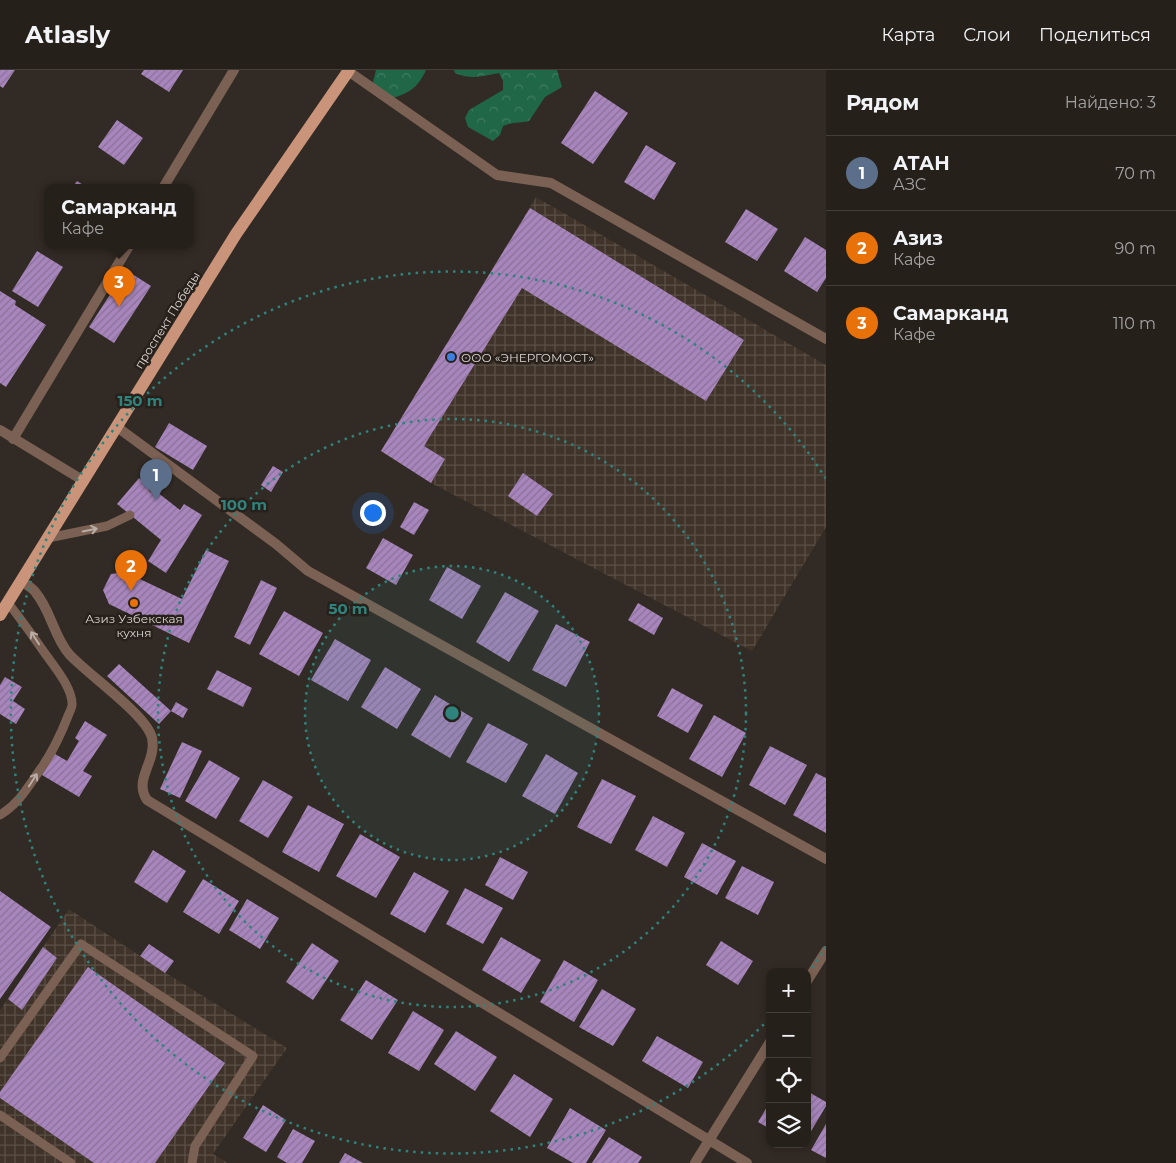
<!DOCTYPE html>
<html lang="ru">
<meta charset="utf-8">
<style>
:root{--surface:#26201b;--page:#322d28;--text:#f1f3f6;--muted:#a4a3a3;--line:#423e3a;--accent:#2563eb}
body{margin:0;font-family:Montserrat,sans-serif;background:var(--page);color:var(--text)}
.controls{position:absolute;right:15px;bottom:15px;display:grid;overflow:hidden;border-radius:10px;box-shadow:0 2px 8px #0003}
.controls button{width:45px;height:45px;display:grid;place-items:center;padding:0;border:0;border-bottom:1px solid var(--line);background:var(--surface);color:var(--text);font:25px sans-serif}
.you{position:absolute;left:372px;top:442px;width:18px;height:18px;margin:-12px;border:4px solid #fff;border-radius:50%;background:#1a73e8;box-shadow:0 0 0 8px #1a73e833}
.badge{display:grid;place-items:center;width:32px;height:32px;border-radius:50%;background:var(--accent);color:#fff;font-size:16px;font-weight:700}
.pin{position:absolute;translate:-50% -41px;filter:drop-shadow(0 1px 2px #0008)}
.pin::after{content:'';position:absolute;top:26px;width:18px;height:15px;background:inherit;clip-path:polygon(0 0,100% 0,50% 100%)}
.popup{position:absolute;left:44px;top:114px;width:150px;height:65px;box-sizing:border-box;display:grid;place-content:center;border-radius:10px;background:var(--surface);filter:drop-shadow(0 1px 4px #0005);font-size:16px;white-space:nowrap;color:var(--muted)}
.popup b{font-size:19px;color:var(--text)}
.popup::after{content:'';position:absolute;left:50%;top:100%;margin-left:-10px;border:10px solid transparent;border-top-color:var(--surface)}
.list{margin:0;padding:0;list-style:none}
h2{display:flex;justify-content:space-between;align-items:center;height:65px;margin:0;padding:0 20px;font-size:21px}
h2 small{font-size:16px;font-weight:400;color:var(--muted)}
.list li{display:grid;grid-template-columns:32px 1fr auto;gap:15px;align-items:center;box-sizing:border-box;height:75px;padding:0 20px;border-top:1px solid var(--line)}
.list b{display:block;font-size:19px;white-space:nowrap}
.list p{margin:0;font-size:16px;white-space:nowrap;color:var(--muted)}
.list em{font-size:16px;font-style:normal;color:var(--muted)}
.icon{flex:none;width:28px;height:28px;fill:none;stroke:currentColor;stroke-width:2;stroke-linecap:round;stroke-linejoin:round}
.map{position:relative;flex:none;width:826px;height:1093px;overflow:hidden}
header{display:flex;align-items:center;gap:30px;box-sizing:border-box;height:70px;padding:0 25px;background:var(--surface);border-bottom:1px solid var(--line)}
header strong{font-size:24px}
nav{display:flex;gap:28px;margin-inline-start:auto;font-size:18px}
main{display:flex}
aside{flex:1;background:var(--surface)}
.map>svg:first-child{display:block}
.industrial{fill:url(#industrial-grid)}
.forest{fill:url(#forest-crowns)}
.building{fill:url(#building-hatch)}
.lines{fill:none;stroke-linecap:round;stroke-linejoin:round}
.service{stroke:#7b6153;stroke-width:9}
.minor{stroke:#7b6153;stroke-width:10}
.primary{stroke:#c99479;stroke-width:12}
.oneway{stroke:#b9ada6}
.ring{fill:none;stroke:#2e847d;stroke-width:2.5;stroke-dasharray:2.5 5}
.shop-dot{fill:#3f7fe0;stroke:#28211b;stroke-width:2}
.food-dot{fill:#e8710a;stroke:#28211b;stroke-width:2}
.labels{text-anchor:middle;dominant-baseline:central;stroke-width:5;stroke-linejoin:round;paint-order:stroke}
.street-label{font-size:12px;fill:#dbd6d2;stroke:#28211b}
.poi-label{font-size:12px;fill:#dbd6d2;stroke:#28211b;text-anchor:start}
.centre{fill:#2e847d;stroke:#28211b;stroke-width:2.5}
.ring-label{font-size:15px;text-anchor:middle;font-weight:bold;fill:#2e847d;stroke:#28211b;stroke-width:5;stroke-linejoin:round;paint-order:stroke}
</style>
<header>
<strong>Atlasly</strong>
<nav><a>Карта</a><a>Слои</a><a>Поделиться</a></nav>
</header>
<main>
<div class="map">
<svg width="826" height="1093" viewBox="0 0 826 1093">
<defs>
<pattern id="industrial-grid" width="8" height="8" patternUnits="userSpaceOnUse" patternTransform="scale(1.25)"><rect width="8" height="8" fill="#403329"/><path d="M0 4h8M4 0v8" fill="none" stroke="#5b5047"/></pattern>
<pattern id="forest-crowns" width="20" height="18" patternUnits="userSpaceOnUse" patternTransform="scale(1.25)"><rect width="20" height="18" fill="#1f6747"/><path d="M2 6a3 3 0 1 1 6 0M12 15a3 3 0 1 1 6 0" fill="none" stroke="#3f7c61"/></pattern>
<pattern id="building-hatch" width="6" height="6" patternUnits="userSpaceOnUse" patternTransform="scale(1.25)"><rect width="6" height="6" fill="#a886bd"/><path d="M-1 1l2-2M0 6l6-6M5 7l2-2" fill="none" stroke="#897197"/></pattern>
</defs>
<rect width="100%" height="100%" fill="#322a24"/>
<path class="industrial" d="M 536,127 L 826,295 L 826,457 L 752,581 L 431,413 L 381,381 Z
M 69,839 L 166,903 L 287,978 L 213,1084 L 228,1093 L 0,1093 L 0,940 Z"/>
<path class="forest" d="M 376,0 L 426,0 C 419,16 410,23 393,28 L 376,21 L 373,12 Z
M 454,0 L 557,0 L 562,17 L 545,27 L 529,51 C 520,53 512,52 503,56 L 500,65 L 493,71 L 468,57 L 465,48 L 469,40 L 503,20 L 503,11 L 499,3 C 484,6 470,10 455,3 Z"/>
<path class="building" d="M 0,0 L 15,0 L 3,18 L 0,16 Z
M 144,0 L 183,0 L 169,22 L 141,4 Z
M 595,21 L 628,43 L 593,94 L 561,73 Z
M 117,50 L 143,68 L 124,95 L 98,77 Z
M 646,75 L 676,93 L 654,130 L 624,112 Z
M 77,111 L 88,118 L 72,118 Z
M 530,138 L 744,270 L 706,331 L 522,218 L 424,376 L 445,389 L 431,413 L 381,381 Z
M 746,139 L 778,159 L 757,191 L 725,172 Z
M 805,167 L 826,180 L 826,208 L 817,222 L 784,201 Z
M 37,181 L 63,197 L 38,237 L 12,221 Z
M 126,200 L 151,216 L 114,273 L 89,257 Z
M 0,221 L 16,231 L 15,235 L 46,255 L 6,317 L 0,313 Z
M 169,353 L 207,376 L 193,400 L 155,377 Z
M 273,396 L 283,402 L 271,422 L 261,415 Z
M 523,403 L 553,424 L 537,446 L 508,426 Z
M 139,408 L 180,440 L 184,434 L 202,445 L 166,503 L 148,491 L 161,470 L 117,434 Z
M 414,432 L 429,440 L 414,465 L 400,457 Z
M 383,468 L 413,485 L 396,515 L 366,498 Z
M 206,480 L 229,491 L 189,573 L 109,534 L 103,520 L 111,504 L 125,502 L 182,529 Z
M 447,497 L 481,516 L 462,549 L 429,530 Z
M 261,510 L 277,518 L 250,575 L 234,567 Z
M 505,522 L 539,541 L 509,592 L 476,572 Z
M 638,533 L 663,548 L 654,565 L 628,550 Z
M 284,541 L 323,563 L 299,606 L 259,584 Z
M 556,554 L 590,572 L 566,617 L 532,600 Z
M 335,569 L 371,590 L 348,631 L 311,610 Z
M 119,594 L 171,641 L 176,632 L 188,639 L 183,648 L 171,641 L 159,654 L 107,606 Z
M 385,597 L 421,619 L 397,659 L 361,637 Z
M 217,600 L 252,618 L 243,637 L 207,619 Z
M 5,607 L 22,617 L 13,631 L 25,639 L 16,654 L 0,644 L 0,615 Z
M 672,618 L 703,635 L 688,663 L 657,646 Z
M 435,625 L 473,648 L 450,688 L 411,665 Z
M 714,645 L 746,663 L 722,707 L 689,689 Z
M 85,651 L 107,665 L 83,701 L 92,706 L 79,727 L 42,705 L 55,684 L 67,691 L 79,671 L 75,668 Z
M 488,653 L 528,674 L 506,713 L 466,692 Z
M 182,672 L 202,681 L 180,728 L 160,719 Z
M 770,676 L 807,695 L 785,735 L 749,715 Z
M 546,684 L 578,703 L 555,744 L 522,726 Z
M 209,690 L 240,708 L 216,749 L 185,731 Z
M 816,703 L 826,708 L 826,763 L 793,745 Z
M 602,709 L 636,726 L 611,774 L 577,757 Z
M 263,710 L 293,727 L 268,768 L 239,751 Z
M 308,735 L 344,754 L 319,802 L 282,782 Z
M 653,746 L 685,763 L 667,797 L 635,780 Z
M 360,764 L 400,787 L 376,828 L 336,806 Z
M 702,773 L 736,791 L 717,825 L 684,807 Z
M 153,780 L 186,801 L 167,833 L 134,812 Z
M 500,787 L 528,802 L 513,830 L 485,815 Z
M 742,796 L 774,812 L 758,845 L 725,828 Z
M 414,802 L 449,821 L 425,863 L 390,844 Z
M 203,809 L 239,831 L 219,864 L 183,842 Z
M 465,818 L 503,838 L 483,874 L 446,854 Z
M 0,821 L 51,857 L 0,929 Z
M 247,829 L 279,848 L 260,879 L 229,860 Z
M 501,867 L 541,890 L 521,923 L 482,900 Z
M 721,871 L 753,891 L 738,915 L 706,895 Z
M 312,873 L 339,891 L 313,930 L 286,912 Z
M 149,874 L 174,891 L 165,903 L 140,886 Z
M 43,877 L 57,888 L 22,940 L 8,929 Z
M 564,890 L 598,910 L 574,952 L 540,932 Z
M 88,897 L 225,993 L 155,1093 L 94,1093 L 0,1028 L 0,1022 Z
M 366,910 L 398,930 L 372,970 L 340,950 Z
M 602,919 L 636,939 L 613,976 L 579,957 Z
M 413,941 L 444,960 L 419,1001 L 388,983 Z
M 456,961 L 497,987 L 475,1021 L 434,994 Z
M 657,966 L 703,992 L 688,1018 L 642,991 Z
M 514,1004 L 553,1029 L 530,1067 L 490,1041 Z
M 807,1021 L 826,1032 L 826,1036 L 807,1068 Z
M 770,1032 L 770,1059 L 758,1052 Z
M 263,1035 L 286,1050 L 266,1082 L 243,1068 Z
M 570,1038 L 606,1060 L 586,1093 L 573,1093 L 547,1078 Z
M 826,1054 L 826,1088 L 811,1080 Z
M 293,1059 L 315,1071 L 302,1093 L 287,1093 L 277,1087 Z
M 609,1067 L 642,1087 L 638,1093 L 592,1093 Z
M 345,1083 L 363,1093 L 339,1093 Z"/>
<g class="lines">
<path class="service" d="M 153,419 L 162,390
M 48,468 L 107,456 L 130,445
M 0,745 C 20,733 29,715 42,697 C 53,681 61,664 68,646 C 69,643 72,638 72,635 C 73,618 53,595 44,582 C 32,565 21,549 8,533
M 0,988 L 81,874 L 253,986 L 195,1076 L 192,1093
M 0,1045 L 71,1093"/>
<path class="minor" d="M 348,1 L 497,105 L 551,113 L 826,269
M 163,118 L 234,0
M 117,357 L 276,474 L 308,501 L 826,789
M 0,360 L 84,411
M 13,369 L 129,176
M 22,511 C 26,515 33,518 36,523 C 51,541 54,567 69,584 C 87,604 147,645 152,668 C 157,692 133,709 147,730 L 747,1093
M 807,911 L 826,881
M 695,1093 L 770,972"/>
<path class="primary" d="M 0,545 L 236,164 L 349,0"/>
</g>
<defs><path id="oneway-shaft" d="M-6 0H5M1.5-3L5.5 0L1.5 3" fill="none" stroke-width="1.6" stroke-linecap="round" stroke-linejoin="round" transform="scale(1.25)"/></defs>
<g class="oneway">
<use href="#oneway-shaft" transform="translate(90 460) rotate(-12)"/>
<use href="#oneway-shaft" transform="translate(35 568) rotate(-123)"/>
<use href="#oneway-shaft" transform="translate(33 710) rotate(-57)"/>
</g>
<circle cx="452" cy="643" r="147" fill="#2e847d" fill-opacity=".12"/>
<g class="ring">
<circle cx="452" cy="643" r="147"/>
<circle cx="452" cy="643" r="294"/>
<path d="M826 877A441 441 0 0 1 809 902M769 949A441 441 0 1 1 826 409"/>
</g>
<circle class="shop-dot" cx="451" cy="287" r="5"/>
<circle class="food-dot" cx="134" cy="533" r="5"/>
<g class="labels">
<g class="street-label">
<text transform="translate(167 250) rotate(-58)">проспект Победы</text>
</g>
<g class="poi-label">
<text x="461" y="287">ООО «ЭНЕРГОМОСТ»</text>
<text x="134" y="548" text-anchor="middle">Азиз Узбекская<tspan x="134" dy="14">кухня</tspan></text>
</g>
</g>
<circle cx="452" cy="643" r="8" class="centre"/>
<g class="ring-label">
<text x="140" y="336">150 m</text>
<text x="244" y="440">100 m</text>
<text x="348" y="544">50 m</text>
</g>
</svg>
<div class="controls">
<button>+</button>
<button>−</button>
<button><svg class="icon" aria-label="locate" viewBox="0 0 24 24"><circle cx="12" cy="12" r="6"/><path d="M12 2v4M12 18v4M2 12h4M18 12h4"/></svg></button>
<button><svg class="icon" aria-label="layers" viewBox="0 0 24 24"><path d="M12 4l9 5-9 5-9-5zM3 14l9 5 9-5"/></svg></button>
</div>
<div class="you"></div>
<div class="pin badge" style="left:156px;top:430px;background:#5c6f8a">1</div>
<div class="pin badge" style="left:131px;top:521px;background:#e8710a">2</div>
<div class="pin badge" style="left:119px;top:237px;background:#e8710a">3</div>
<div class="popup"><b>Самарканд</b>Кафе</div>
</div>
<aside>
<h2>Рядом<small>Найдено: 3</small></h2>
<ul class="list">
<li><span class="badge" style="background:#5c6f8a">1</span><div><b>АТАН</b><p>АЗС</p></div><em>70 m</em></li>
<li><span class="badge" style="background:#e8710a">2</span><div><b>Азиз</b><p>Кафе</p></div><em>90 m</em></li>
<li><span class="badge" style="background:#e8710a">3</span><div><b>Самарканд</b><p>Кафе</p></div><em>110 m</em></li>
</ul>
</aside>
</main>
